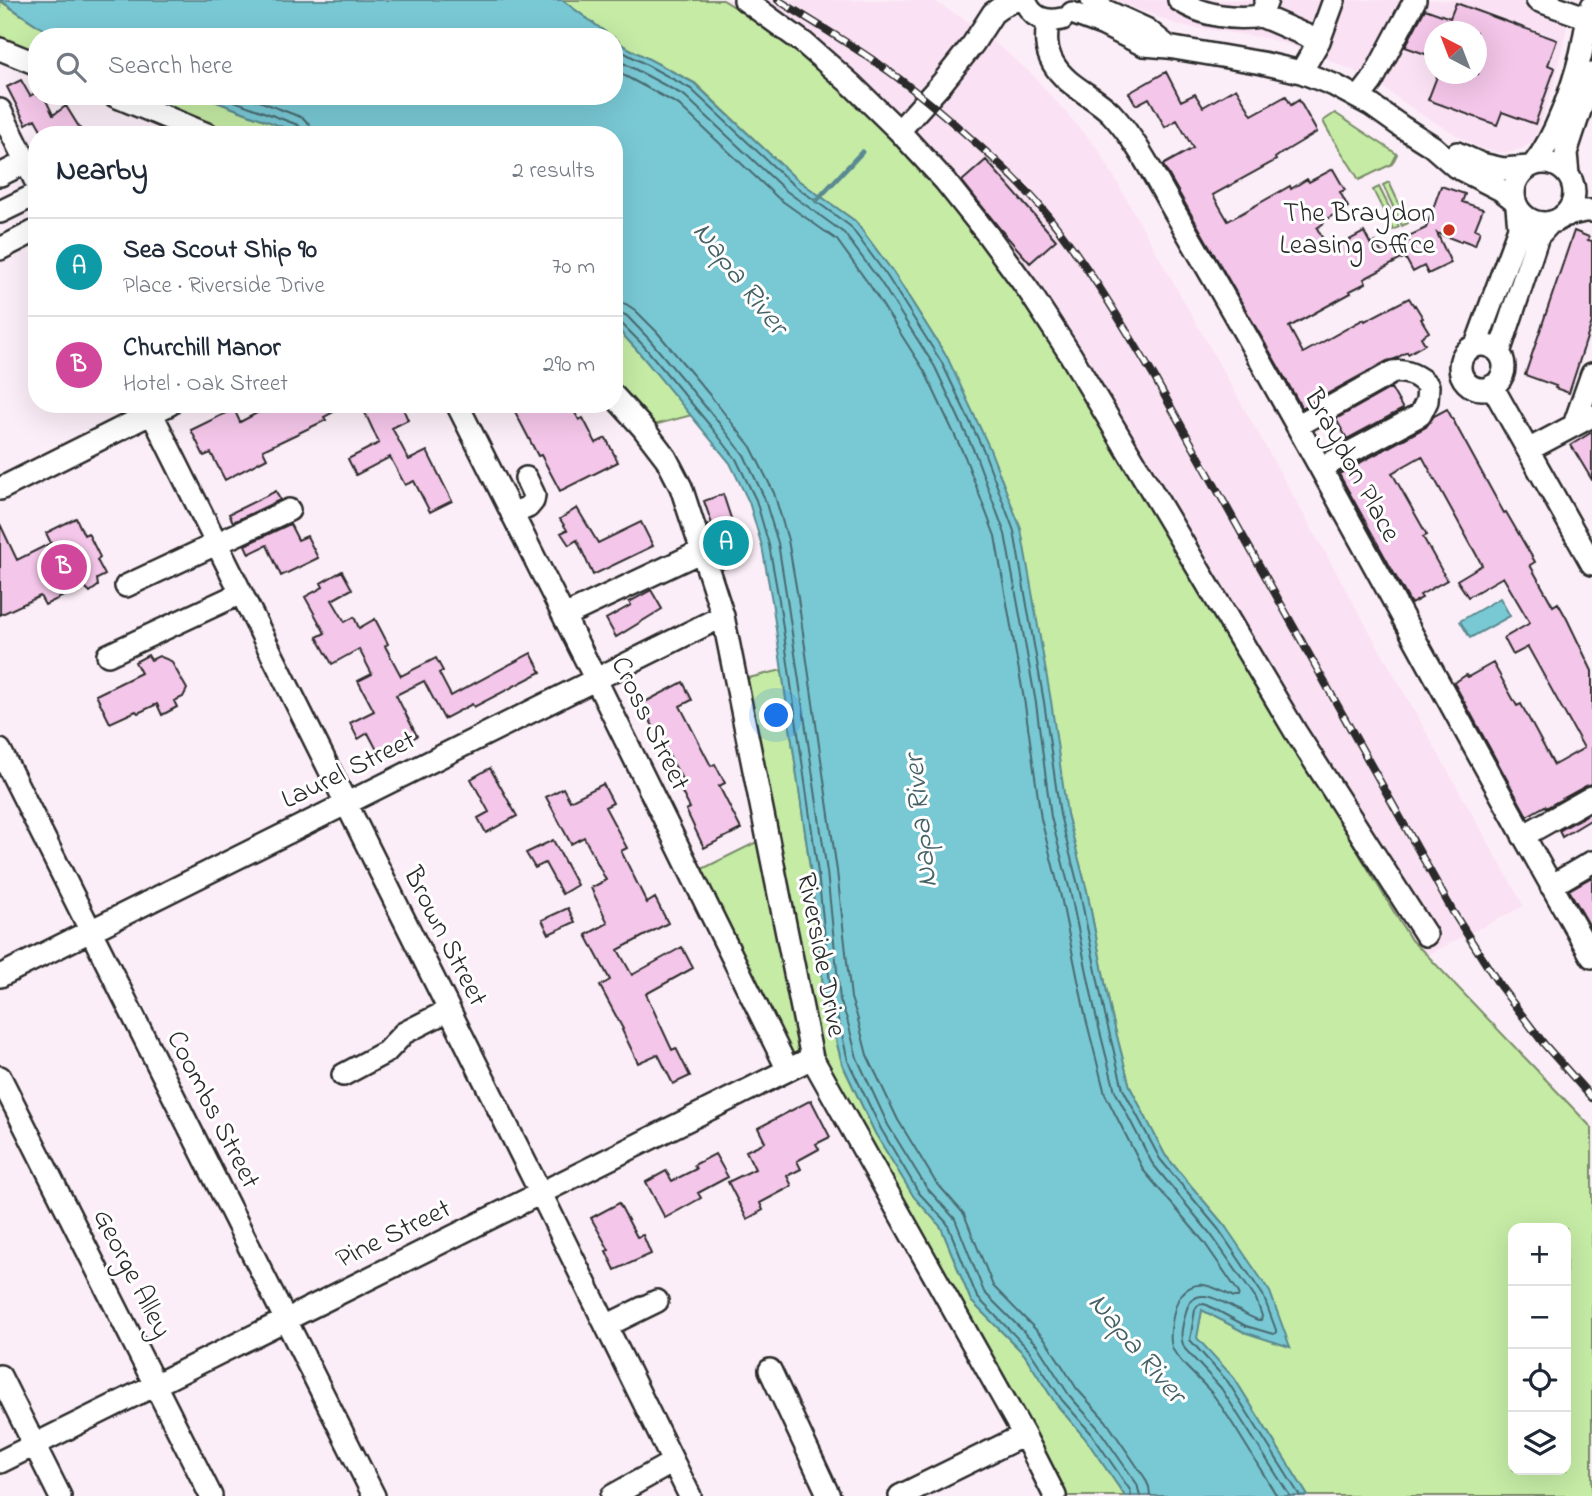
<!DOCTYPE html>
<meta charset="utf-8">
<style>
:root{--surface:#fff;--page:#f2f2f3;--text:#1f2937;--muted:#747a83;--line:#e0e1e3;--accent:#c8321e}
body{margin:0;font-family:"Indie Flower",sans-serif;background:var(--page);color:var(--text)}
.controls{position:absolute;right:21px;bottom:21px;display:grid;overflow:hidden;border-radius:14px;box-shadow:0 7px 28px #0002}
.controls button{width:63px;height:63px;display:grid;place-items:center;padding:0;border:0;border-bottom:2px solid var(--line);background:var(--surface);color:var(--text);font:35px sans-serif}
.compass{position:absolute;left:1424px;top:21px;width:63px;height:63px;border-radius:50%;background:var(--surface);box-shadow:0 7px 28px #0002;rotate:318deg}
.you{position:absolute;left:777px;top:716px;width:24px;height:24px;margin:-18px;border:5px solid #fff;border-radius:50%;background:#1a73e8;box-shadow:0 0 0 10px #1a73e833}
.badge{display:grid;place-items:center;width:46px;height:46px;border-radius:50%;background:var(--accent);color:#fff;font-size:23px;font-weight:700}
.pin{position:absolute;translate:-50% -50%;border:4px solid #fff;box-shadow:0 2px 7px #0006}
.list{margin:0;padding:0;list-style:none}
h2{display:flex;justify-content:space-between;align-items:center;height:91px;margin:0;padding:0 28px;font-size:30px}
h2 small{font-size:23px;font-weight:400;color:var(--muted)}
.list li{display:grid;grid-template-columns:46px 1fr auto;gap:21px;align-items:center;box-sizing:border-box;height:98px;padding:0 28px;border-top:2px solid var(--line)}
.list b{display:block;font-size:26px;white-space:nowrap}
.list p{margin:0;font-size:23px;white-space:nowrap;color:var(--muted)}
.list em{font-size:23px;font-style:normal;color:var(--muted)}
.icon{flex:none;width:38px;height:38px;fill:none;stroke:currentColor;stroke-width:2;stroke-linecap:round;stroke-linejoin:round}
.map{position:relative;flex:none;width:1592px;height:1496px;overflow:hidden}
.search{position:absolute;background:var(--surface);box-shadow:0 7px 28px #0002;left:28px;top:28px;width:595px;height:77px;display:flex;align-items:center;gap:18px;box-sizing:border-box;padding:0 24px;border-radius:28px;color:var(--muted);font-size:26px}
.panel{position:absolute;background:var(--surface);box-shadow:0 7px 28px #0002;left:28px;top:126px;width:595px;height:287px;border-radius:28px}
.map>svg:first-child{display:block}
.built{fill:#fae2f4;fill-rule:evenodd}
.green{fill:#c5eba5;stroke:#788b68;stroke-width:2;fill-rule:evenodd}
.water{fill:#79c9d5;stroke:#5a8a91;stroke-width:2}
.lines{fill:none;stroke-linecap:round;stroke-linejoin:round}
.shore{stroke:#4a6a6f;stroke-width:2}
.stream{stroke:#5a8a91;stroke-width:5}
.building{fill:#f4c6e9;stroke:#2b2b2b;stroke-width:2}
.minor-casing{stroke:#2b2b2b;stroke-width:26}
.minor{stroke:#fff;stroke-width:21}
.rail-casing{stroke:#2b2b2b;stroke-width:8}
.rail{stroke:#fff;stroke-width:5;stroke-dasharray:16;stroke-linecap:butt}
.poi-dot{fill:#c8321e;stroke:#fff;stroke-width:2.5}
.labels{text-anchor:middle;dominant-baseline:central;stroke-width:6;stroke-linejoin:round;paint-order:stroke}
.poi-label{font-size:28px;fill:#2b2b2b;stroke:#fff;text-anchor:end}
.street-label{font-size:28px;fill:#2b2b2b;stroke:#fff}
.water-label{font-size:30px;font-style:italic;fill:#466266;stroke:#fff}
</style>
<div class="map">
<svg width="1592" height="1496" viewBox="0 0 1592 1496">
<rect width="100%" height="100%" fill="#fceef8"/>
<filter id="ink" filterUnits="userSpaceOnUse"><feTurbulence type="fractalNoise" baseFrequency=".0143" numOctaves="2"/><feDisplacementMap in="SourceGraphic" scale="14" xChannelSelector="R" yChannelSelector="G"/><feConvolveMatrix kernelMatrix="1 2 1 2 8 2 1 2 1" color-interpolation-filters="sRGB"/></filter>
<g filter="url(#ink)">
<path class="built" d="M 723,0 L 933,0 L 974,25 L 1031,73 L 1099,150 L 1524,906 L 1427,955 L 1411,940 L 1045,333 L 765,27 Z
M 1114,0 L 1576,0 L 1569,18 L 1554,84 L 1535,140 L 1525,147 L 1513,152 L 1501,153 L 1483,149 L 1465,140 L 1417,112 L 1371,79 L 1309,51 L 1265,38 L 1181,26 ZM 1434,32 L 1476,32 L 1476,74 L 1434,74 Z"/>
<path class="green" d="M 562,0 L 723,0 L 765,26 L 866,111 L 952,199 L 1045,333 L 1411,940 L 1427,955 L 1592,1128 L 1592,1496 L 1308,1496 L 1234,1378 L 1196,1338 L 1202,1310 L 1244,1332 L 1290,1347 L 1225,1226 L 1165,1155 L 1130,1087 L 1111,1013 L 1087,891 L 948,359 L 893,272 L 855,221 L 795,178 L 695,83 L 624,46 L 614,37 L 612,37 ZM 1513,1228 L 1566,1228 L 1566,1470 L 1513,1470 Z
M 0,1 L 55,37 L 37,37 L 37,64 L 0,49 Z
M 115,96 L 201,96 L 304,135 L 209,135 Z
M 1335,113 L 1397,154 L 1392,164 L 1359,180 C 1348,160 1333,142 1323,121 Z
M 1389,182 L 1408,223 L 1402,226 L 1383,185 Z
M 1379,187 L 1399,227 L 1393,230 L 1373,190 Z
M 614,325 L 637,350 L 692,415 L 643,428 L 614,396 Z
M 782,670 L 811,874 L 825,1004 L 832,1024 L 842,1064 L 875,1133 L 914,1197 L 941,1227 L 971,1301 L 1024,1354 L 1056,1404 L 1085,1438 L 1125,1496 L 1055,1496 L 812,1059 L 788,1070 L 692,874 L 767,837 L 736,681 Z"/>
<path class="water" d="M 0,0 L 562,0 L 612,37 L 55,37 Z
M 614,38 L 624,46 L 694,83 L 795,178 L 855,221 L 893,272 L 948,359 L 989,447 L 1021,529 L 1051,701 L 1067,814 L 1087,891 L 1111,1013 L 1130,1087 L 1165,1155 L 1225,1226 L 1270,1292 L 1290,1347 L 1244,1332 L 1202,1310 L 1197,1338 L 1234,1378 L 1308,1496 L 1125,1496 L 1085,1438 L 1056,1404 L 1024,1354 L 971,1301 L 941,1227 L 914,1197 L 875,1133 L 842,1063 L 832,1024 L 825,1004 L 811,874 L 772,601 L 762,546 L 749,502 L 730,463 L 637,350 L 614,325 L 614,135 L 304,135 L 201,96 L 614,96 Z
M 1500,598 L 1510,616 L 1470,638 L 1460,621 Z"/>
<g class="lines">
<path class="shore" d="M 614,47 L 691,89 L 791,183 L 850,226 L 887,276 L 942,363 L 983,449 L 1014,531 L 1044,702 L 1060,815 L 1080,893 L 1105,1015 L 1123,1089 L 1160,1159 L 1219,1230 L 1263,1295 L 1276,1330 L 1276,1333 L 1273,1334 L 1246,1326 L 1207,1305 C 1201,1303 1197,1304 1195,1310 L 1190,1340 L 1228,1382 L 1300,1496
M 614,58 L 685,96 L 785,190 L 844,233 L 880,281 L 935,367 L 975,453 L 1005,534 L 1036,703 L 1051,817 L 1071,895 L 1096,1016 L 1115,1091 L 1152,1163 L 1212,1236 L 1256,1299 L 1262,1316 L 1261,1320 L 1258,1320 C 1235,1313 1193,1272 1185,1316 C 1182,1327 1179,1338 1185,1349 L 1221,1388 L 1290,1496
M 614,70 L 679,105 L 778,198 L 837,240 L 871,287 L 925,372 L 965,457 L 995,536 L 1025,705 L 1041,819 L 1061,897 L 1086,1019 L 1105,1094 L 1144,1171 L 1204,1242 L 1239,1293 L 1238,1297 L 1234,1297 C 1217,1289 1197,1275 1181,1295 C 1174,1304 1168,1335 1172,1347 C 1178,1363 1203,1381 1214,1396 C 1237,1428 1256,1463 1277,1496
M 221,96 L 298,125 L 302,129 L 303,135
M 246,96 L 303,118 L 310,125 L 312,135
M 614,302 L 626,304 L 635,310 L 657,332 L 713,399 L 751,447 L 774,493 L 788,540 L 798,598 L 837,871 L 851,998 L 857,1016 L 867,1055 L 898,1120 L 935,1181 L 964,1214 L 993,1286 L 1045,1339 L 1077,1389 L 1106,1421 L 1145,1478 L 1149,1487 L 1150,1496
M 614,312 L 621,313 L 627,316 L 649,339 L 719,423 L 744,455 L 764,497 L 778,543 L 787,599 L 827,872 L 840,1000 L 847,1019 L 857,1058 L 888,1125 L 926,1187 L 955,1219 L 984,1292 L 1037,1345 L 1069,1395 L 1098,1428 L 1137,1484 L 1140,1496
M 614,321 L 621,323 L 643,345 L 712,428 L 736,459 L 756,500 L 769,545 L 779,600 L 818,873 L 832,1002 L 839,1022 L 848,1061 L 881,1129 L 919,1193 L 947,1223 L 977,1297 L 1029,1350 L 1062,1400 L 1091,1433 L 1130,1490 L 1131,1496"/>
<path class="stream" d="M 816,201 L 862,152"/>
</g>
<path class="building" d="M 1456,3 L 1557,40 L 1548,65 L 1555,68 L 1535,124 L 1502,112 L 1497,125 L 1428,100 L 1438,74 L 1479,74 L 1476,73 L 1476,32 L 1434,32 L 1434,57 L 1405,47 L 1425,9 L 1450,18 Z
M 1166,72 L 1181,101 L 1195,94 L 1203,107 L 1236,88 L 1252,115 L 1286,96 L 1291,105 L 1299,100 L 1317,132 L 1282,153 L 1275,158 L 1276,160 L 1213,195 L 1228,221 L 1290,186 L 1291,189 L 1307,179 L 1309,182 L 1333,169 L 1345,190 L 1340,192 L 1348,207 L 1323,221 L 1324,223 L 1317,228 L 1329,251 L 1364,232 L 1371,245 L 1376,242 L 1382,254 L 1409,241 L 1407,237 L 1426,228 L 1441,186 L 1465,194 L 1462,202 L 1483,209 L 1475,229 L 1480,231 L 1475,245 L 1462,240 L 1461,242 L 1437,233 L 1451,263 L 1428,274 L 1424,266 L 1413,272 L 1405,257 L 1364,279 L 1366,283 L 1350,291 L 1351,293 L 1289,327 L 1303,353 L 1364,319 L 1365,321 L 1409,298 L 1414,306 L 1415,305 L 1423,318 L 1421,319 L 1429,332 L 1421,337 L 1425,344 L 1408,354 L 1407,352 L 1395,359 L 1387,361 L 1302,408 L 1163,165 L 1193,148 L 1177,120 L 1165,127 L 1149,98 L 1136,105 L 1129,93 Z
M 21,80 L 30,96 L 37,92 L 37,96 L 44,96 L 53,115 L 66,106 L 84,135 L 44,135 L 35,119 L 26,124 L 7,87 Z
M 986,160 L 1056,240 L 1030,263 L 1001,230 L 962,181 Z
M 1574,231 L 1589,237 L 1588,240 L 1592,241 L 1592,322 L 1569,393 L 1555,388 L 1556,386 L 1525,375 Z
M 1391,388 L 1403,409 L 1347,439 L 1336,419 Z
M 274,404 L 348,404 L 324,417 L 326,420 L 263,450 L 267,458 L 225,480 L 211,453 L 204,456 L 191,430 L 234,409 L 240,422 Z
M 361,404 L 401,404 L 408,420 L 392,428 L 409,460 L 427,451 L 452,501 L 430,512 L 414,481 L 405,485 L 390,457 L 356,475 L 348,459 L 379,443 Z
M 511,404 L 570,404 L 579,420 L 583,418 L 596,443 L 606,438 L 618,462 L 560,491 L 541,455 L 538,456 Z
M 1447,409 L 1504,513 L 1506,512 L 1535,562 L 1530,565 L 1553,606 L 1558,603 L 1567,619 L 1592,671 L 1592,784 L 1586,786 L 1546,808 L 1545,806 L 1527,816 L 1454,683 L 1466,675 L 1468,677 L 1493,663 L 1517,706 L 1521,704 L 1554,765 L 1584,748 L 1528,647 L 1513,655 L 1504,638 L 1530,623 L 1503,577 L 1468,597 L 1457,580 L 1482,565 L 1422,456 L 1392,473 L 1427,535 L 1423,537 L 1447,580 L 1420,595 L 1422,598 L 1411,604 L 1339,474 L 1426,427 L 1434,416 Z
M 1592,432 L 1592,480 L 1571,445 Z
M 276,491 L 280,500 L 233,522 L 229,514 Z
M 723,494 L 745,561 L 722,569 L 708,525 L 712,524 L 704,501 Z
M 577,508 L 598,543 L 641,522 L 653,546 L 593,575 L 577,540 L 569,545 L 561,533 L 567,530 L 560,519 Z
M 76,518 L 84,535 L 88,533 L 100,557 L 97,560 L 105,575 L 97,579 L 98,586 L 90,592 L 84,586 L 45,605 L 40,596 L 0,615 L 0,524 L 17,560 L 51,543 L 46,533 Z
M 290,524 L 298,540 L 307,536 L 318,558 L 281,576 L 267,545 L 249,554 L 245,545 Z
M 342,571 L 352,589 L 332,600 L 345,622 L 354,617 L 359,628 L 375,619 L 388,644 L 385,646 L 401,676 L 436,658 L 443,671 L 439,673 L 451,696 L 531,653 L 541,672 L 474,707 L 472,704 L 444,719 L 424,681 L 396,695 L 417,736 L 399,746 L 397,742 L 378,752 L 368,733 L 358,739 L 350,723 L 374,711 L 358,681 L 372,674 L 359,649 L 332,664 L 317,637 L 325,633 L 305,597 L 323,587 L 321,583 Z
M 651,590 L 662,609 L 616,637 L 606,619 L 631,605 L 629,602 Z
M 148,655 L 151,660 L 159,656 L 171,661 L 187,689 L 183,697 L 174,701 L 177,707 L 162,715 L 157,704 L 138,713 L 136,711 L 110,723 L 96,695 L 141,673 L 135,662 Z
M 683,682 L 692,700 L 680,706 L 711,766 L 715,764 L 725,783 L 719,786 L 741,829 L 704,848 L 686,810 L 690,808 L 677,783 L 683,781 L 641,704 Z
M 490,768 L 517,816 L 486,833 L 478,818 L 489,812 L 471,779 Z
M 603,784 L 613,803 L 605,807 L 627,848 L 621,851 L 647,903 L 655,898 L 668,923 L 618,950 L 632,975 L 682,947 L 693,968 L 646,994 L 672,1050 L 676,1048 L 690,1076 L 673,1084 L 658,1054 L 638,1063 L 622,1030 L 623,1029 L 600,986 L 610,980 L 586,935 L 608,923 L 591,888 L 606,880 L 584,837 L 571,844 L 546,797 L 563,788 L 570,801 Z
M 1592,812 L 1592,819 L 1562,837 L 1559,831 Z
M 553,840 L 577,885 L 562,894 L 545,863 L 535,868 L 526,853 Z
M 1592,877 L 1592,930 L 1569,890 Z
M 568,908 L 575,922 L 549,934 L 542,920 Z
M 811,1100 L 830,1137 L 816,1144 L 819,1149 L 797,1161 L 801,1169 L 787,1176 L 792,1186 L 760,1203 L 763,1210 L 747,1219 L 728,1182 L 755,1169 L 746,1151 L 765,1142 L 758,1128 Z
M 715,1154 L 728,1177 L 698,1193 L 701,1198 L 665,1218 L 646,1182 L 666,1171 L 672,1181 L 696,1169 L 694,1165 Z
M 619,1203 L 637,1237 L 643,1235 L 651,1254 L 615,1270 L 606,1251 L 609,1250 L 591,1218 Z"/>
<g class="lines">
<g class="minor-casing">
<path id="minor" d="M 745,0 L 804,43 L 852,85 L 899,131 L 945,181 L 988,235 L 1029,291 L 1070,354 L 1295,731 L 1426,935
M 1025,0 C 1031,17 1044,23 1062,19
M 1179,0 C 1202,16 1234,20 1261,16 L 1267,0
M 1537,0 L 1588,18
M 1072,13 L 1104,25 L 1144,45 L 1168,47 L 1146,29 L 1104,10 L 1092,0
M 1261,16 L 1319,41 L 1301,72
M 1048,21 C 1046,36 1045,49 1053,63 C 1066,86 1093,95 1111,113 C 1138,142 1156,180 1176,214 C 1320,459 1451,711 1592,957
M 1319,41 L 1334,0
M 1168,47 L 1262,63 L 1301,72 L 1334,85 L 1371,105 L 1402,127 L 1432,146 L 1456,167 L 1501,190 L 1514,200
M 0,49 L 37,64
M 115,96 L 209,135
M 1359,98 L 1372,81 L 1415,0
M 0,110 L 37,184
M 899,131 L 942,83 L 973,44 L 993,13 L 1004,5 L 1016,0
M 1457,153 L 1481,164 L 1503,169 L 1529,167
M1514 193a30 30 0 1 1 60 0a30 30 0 1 1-60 0Z
M 1534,164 C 1556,136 1572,89 1581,54 C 1585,37 1586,21 1592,6
M 0,175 L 26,162
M 1568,175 L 1566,153 L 1592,74
M 0,212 L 37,194
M 1563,216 L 1584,211 L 1592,211
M 0,249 L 37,230
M 1476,345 L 1519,228 L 1517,207
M1460 367a22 22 0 1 1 44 0a22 22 0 1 1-44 0Z
M 1499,353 L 1538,236 L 1551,222
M 1492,386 L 1592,564
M 614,396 L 643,428 L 666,458 L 681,487 L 723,616 L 812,1058 L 1024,1435 L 1055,1496
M 147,404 L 549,1210 L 690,1496
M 457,404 L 596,680 L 788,1070
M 1574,425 L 1592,374
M 1297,426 L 1393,372 C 1406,370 1419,376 1428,386 L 1427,401 L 1420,415 L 1321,468
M 1528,450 L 1592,416
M 0,489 L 170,404
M 512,514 L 528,507 L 533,501 L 534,495 L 526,478
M 126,586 L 289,510
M 564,616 L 702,551
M 108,655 L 241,593
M 0,750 L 374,1496
M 1523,836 L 1592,797
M 1551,886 L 1592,862
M 0,976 L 723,616
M 343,1075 L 386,1052 L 404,1033 L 449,1010
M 0,1077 L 211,1496
M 606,1326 L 657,1301
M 770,1370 L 829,1496
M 0,1376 L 60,1496
M 0,1462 L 812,1058
M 612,1496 L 673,1462
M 900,1496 L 1024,1435"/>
</g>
<use href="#minor" class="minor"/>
<g class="rail-casing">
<path id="rail" d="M 778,0 C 815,23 854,46 890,72 C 920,94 948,118 976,143 C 1000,164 1024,186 1044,211 C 1086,262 1119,318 1153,375 L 1453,912 L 1500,986 L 1544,1044 L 1592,1098"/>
</g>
<use href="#rail" class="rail"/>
</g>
</g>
<circle class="poi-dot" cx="1449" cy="230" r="7"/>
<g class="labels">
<g class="poi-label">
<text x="1435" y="214">The Braydon<tspan x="1435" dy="32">Leasing Office</tspan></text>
</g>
<g class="street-label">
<text transform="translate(1351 466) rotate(61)">Braydon Place</text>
<text transform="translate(649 724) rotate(64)">Cross Street</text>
<text transform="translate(349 771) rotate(-26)">Laurel Street</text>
<text transform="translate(444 937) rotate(63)">Brown Street</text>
<text transform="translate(820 955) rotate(79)">Riverside Drive</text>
<text transform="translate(212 1110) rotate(63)">Coombs Street</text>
<text transform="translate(394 1235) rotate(-26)">Pine Street</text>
<text transform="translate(131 1274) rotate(63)">George Alley</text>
</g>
<g class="water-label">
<text transform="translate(739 279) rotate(52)">Napa River</text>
<text transform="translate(922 821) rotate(-96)">Napa River</text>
<text transform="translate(1136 1349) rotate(50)">Napa River</text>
</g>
</g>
</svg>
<div class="controls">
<button>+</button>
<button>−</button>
<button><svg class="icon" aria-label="locate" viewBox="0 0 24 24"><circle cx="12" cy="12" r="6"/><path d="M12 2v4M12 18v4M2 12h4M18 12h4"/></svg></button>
<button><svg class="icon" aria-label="layers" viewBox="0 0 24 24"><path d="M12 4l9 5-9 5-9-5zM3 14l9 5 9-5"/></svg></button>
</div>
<svg class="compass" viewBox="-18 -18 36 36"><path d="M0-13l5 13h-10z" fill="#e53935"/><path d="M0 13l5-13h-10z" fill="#747a83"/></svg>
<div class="you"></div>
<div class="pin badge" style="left:726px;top:543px;background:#0f9aa8">A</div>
<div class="pin badge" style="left:64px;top:567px;background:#d1479c">B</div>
<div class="search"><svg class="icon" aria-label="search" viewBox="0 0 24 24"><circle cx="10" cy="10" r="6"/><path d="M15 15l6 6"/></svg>Search here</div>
<section class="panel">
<h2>Nearby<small>2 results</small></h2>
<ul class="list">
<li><span class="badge" style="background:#0f9aa8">A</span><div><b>Sea Scout Ship 90</b><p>Place · Riverside Drive</p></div><em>70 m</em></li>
<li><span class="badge" style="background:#d1479c">B</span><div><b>Churchill Manor</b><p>Hotel · Oak Street</p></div><em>290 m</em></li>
</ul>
</section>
</div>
